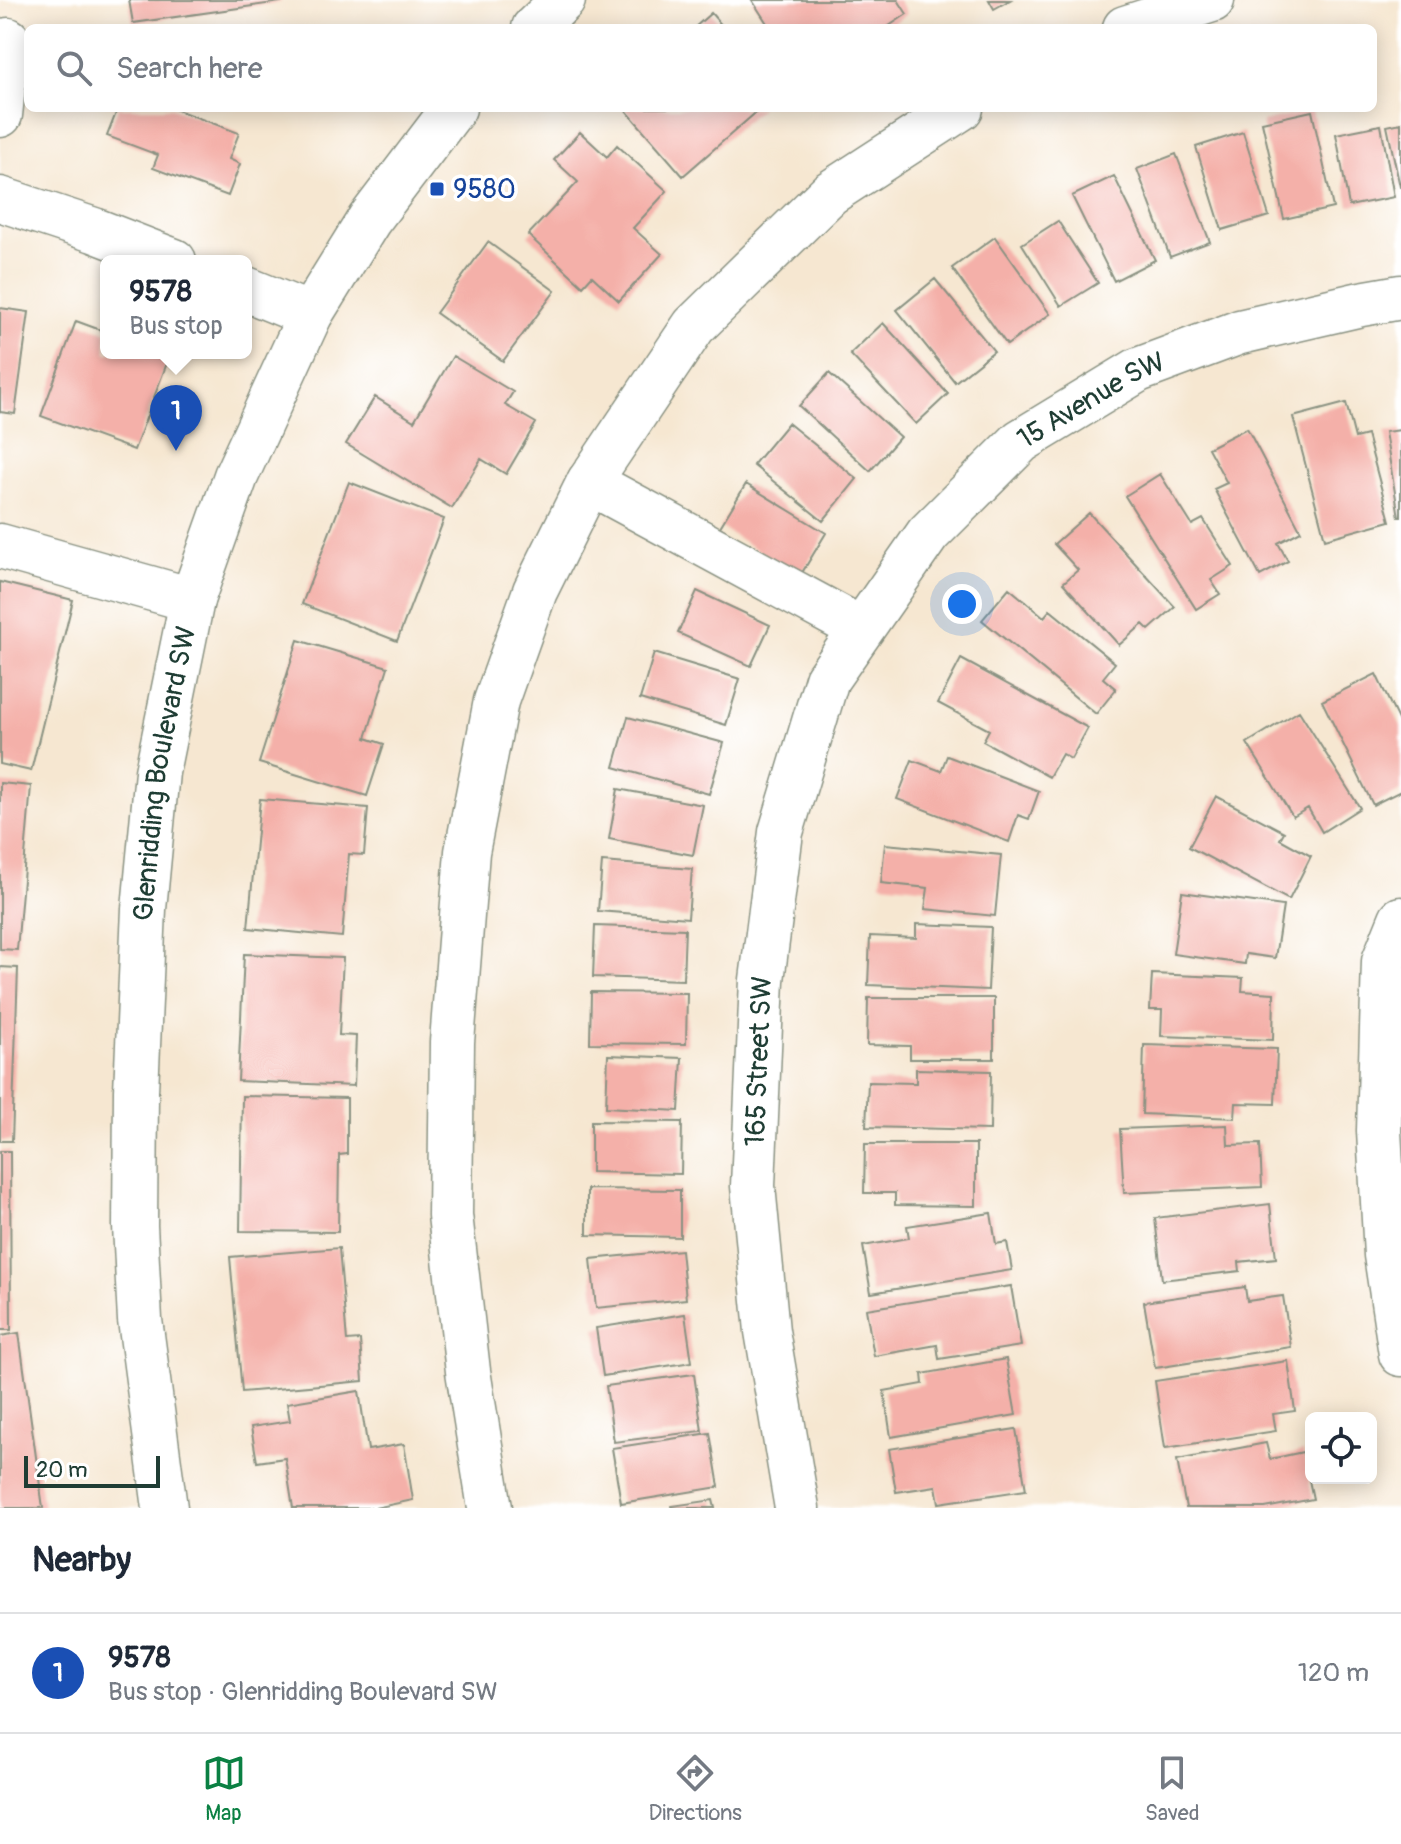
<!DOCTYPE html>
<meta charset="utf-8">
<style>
:root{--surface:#fff;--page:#f2f2f3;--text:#1f2937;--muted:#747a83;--line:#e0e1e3;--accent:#0b8043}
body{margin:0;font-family:Pangolin,sans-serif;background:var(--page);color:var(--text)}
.controls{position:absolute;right:24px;bottom:24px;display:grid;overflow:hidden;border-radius:12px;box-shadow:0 4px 20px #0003}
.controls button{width:72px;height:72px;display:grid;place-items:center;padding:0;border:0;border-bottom:2px solid var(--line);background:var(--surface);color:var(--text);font:40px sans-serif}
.scale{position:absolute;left:24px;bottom:20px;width:136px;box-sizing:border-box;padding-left:8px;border:4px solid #1f3d34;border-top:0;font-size:22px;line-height:28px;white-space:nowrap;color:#1f3d34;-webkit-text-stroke:6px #fff;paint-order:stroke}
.you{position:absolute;left:962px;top:604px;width:28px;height:28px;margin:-20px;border:6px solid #fff;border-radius:50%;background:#1a73e8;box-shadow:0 0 0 12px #1a73e833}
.badge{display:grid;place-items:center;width:52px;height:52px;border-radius:50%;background:var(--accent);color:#fff;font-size:26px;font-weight:700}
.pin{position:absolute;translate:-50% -66px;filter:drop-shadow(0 2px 4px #0008)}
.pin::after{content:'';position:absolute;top:42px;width:28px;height:24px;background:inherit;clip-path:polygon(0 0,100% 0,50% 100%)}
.popup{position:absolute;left:100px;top:255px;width:152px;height:104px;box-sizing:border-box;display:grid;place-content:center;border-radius:12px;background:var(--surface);filter:drop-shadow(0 2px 6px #0005);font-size:26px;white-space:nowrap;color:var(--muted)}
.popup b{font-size:30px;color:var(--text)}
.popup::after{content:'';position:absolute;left:50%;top:100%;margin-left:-16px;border:16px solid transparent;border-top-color:var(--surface)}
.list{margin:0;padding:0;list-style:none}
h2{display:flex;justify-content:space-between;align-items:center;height:104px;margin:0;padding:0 32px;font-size:34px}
h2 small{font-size:26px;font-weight:400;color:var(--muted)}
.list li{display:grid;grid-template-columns:52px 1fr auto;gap:24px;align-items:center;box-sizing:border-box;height:120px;padding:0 32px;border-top:2px solid var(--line)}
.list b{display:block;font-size:30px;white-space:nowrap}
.list p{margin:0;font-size:26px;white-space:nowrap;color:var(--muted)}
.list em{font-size:26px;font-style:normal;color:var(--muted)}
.icon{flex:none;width:44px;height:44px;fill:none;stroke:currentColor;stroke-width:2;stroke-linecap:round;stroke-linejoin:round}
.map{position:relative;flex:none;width:1401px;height:1508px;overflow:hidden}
.search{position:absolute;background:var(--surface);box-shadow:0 4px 20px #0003;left:24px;right:24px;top:24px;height:88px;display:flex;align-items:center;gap:20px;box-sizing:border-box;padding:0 28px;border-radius:12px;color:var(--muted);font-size:30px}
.sheet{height:224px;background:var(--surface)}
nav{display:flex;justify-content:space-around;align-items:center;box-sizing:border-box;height:112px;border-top:2px solid var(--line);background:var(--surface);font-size:22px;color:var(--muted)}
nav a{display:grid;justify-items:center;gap:4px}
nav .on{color:var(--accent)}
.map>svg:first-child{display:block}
.building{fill:#f4b0a9}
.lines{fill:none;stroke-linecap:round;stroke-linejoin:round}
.minor-casing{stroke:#8a9282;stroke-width:47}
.minor{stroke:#fff;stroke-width:44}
.transit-dot{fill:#1a4fb4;stroke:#fff;stroke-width:3}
.labels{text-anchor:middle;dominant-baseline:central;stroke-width:7;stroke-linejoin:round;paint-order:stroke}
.transit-label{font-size:28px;fill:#164399;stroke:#fff;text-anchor:start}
.street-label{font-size:28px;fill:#1f3d34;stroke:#fff}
</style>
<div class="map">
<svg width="1401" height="1508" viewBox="0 0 1401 1508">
<rect width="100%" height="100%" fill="#fff"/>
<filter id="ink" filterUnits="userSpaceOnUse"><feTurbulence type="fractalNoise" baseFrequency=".0125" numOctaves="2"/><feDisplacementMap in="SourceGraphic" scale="16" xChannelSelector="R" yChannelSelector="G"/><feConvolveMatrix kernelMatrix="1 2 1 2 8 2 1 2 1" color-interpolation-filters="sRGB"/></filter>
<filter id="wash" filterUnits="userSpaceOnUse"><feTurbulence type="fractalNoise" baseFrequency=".006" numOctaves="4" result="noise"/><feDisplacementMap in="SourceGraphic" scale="32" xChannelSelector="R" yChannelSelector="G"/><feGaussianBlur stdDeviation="1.8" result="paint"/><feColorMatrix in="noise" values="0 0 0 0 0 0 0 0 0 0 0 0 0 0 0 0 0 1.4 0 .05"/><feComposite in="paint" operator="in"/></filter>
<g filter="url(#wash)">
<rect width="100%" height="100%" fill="#f6e7d1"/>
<g id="blocks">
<path class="building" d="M 129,0 L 281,0 L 281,2 L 133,23 Z
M 752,0 L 898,0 L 907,14 L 886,28 L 770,28 Z
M 989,0 L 1010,0 L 994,9 Z
M 711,13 L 724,28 L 694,28 Z
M 118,108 L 172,108 L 239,133 L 229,159 L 240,164 L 228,196 L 153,168 L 158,155 L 107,136 Z
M 624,108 L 761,108 L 683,176 Z
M 1312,111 L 1333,208 L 1284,219 L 1262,122 Z
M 1401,123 L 1401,187 L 1400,187 L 1387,126 Z
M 1381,125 L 1394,197 L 1349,206 L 1336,134 Z
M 580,132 L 607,157 L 617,145 L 667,191 L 633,228 L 662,254 L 619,301 L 592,276 L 583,286 L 528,235 L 578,182 L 554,160 Z
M 1243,132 L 1269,216 L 1222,230 L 1196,147 Z
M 1176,154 L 1210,242 L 1170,257 L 1137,169 Z
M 1114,176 L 1155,260 L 1114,281 L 1072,196 Z
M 1058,221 L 1098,283 L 1061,306 L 1022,244 Z
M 995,237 L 1050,314 L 1007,345 L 952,268 Z
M 488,242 L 555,291 L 503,361 L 436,313 Z
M 935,279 L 994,351 L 955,382 L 897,310 Z
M 0,308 L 29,312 L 15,414 L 0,412 Z
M 76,321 L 106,332 L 106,353 L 163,353 L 170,355 L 134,450 L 41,416 Z
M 883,323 L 948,394 L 916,424 L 850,354 Z
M 453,356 L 513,392 L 505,405 L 536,423 L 506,474 L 481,459 L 452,508 L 346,444 L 375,397 L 414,421 Z
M 829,373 L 900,437 L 870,471 L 799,406 Z
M 1346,403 L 1355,438 L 1367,435 L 1390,521 L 1325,539 L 1293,417 Z
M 788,423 L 857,479 L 823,521 L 753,465 Z
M 1247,428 L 1301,531 L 1278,543 L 1288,561 L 1260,576 L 1214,489 L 1227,483 L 1208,448 Z
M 1401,430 L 1401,517 L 1399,517 L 1385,432 Z
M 1160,474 L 1192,525 L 1203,519 L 1233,566 L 1211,580 L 1220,594 L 1196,609 L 1125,496 Z
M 349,482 L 444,519 L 397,641 L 302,604 Z
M 746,484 L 826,533 L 800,576 L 720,527 Z
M 1089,513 L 1175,607 L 1149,630 L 1143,624 L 1119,645 L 1063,583 L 1078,570 L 1054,544 Z
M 0,582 L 73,600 L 31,771 L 0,764 Z
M 1009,588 L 1044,617 L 1050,610 L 1115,663 L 1103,678 L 1116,689 L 1096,714 L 982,620 Z
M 697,591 L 770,625 L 751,666 L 678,633 Z
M 298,640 L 388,667 L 366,738 L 384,744 L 367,796 L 259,763 Z
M 654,653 L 740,679 L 726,725 L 640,699 Z
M 961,659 L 1088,728 L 1071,759 L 1062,754 L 1049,777 L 983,741 L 989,730 L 938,703 Z
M 1376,674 L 1401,726 L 1401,791 L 1373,805 L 1322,701 Z
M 1299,711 L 1360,808 L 1322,832 L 1308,808 L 1293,817 L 1247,743 Z
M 628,717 L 724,743 L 709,794 L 614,767 Z
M 947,756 L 1039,791 L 1029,819 L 1018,815 L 1009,842 L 897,799 L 912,760 L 941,771 Z
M 0,783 L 31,786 L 17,950 L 0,949 Z
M 618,789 L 703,805 L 693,855 L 609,839 Z
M 1216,796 L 1284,832 L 1280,839 L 1311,856 L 1289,900 L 1189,847 Z
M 260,799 L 368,808 L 364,855 L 349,854 L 342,937 L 248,928 Z
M 885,844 L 1001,855 L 995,916 L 925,909 L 928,888 L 881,883 Z
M 602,862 L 692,869 L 688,918 L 598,911 Z
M 1182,892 L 1283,906 L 1275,958 L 1246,954 L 1245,964 L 1173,954 Z
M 916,924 L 991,927 L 988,990 L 868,985 L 870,936 L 916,938 Z
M 595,926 L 685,929 L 683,980 L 593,977 Z
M 244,954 L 343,958 L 339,1035 L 356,1036 L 354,1086 L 238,1081 Z
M 0,967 L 18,968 L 12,1141 L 0,1141 Z
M 1152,974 L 1243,978 L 1242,991 L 1274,993 L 1273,1040 L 1161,1036 L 1162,1010 L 1150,1010 Z
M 591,992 L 687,993 L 686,1044 L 590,1043 Z
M 868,998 L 994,998 L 994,1059 L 910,1059 L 910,1046 L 867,1045 Z
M 1144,1045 L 1277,1049 L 1275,1104 L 1236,1103 L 1235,1118 L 1142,1114 Z
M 608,1055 L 682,1058 L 679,1111 L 606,1107 Z
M 916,1069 L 991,1071 L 990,1130 L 866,1127 L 868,1082 L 916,1083 Z
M 242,1096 L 347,1098 L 347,1154 L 339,1155 L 338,1232 L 240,1231 Z
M 591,1121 L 682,1122 L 681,1174 L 591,1172 Z
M 1227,1125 L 1228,1145 L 1260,1144 L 1262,1187 L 1124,1193 L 1120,1129 Z
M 865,1144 L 976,1144 L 976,1206 L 895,1205 L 895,1193 L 864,1193 Z
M 0,1151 L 10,1151 L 11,1330 L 0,1330 Z
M 587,1189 L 680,1190 L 680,1237 L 587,1235 Z
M 1270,1204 L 1276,1258 L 1239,1262 L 1240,1271 L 1162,1280 L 1155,1218 Z
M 991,1213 L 996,1244 L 1007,1242 L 1012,1270 L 871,1293 L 863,1246 L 909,1238 L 907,1226 Z
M 339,1248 L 347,1341 L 360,1340 L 363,1381 L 242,1392 L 230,1257 Z
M 681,1250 L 686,1299 L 596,1308 L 591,1259 Z
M 1011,1286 L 1021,1346 L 939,1359 L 937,1345 L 874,1356 L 866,1309 Z
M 1245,1287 L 1247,1301 L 1283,1296 L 1291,1347 L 1155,1368 L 1144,1302 Z
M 685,1314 L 692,1362 L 603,1376 L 596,1328 Z
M 19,1333 L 43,1508 L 0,1508 L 0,1336 Z
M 1006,1359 L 1016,1415 L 891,1437 L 884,1391 L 923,1384 L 922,1374 Z
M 1288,1361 L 1295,1411 L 1273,1414 L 1276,1431 L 1165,1448 L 1155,1381 Z
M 694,1374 L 702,1431 L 614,1442 L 606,1386 Z
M 359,1391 L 368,1450 L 404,1444 L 413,1500 L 375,1508 L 293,1508 L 285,1458 L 257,1462 L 251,1427 L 290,1421 L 287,1403 Z
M 1016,1429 L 1026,1490 L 939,1503 L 936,1486 L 896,1492 L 889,1449 Z
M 710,1433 L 719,1487 L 621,1503 L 612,1448 Z
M 1266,1443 L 1270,1459 L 1303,1452 L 1313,1499 L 1265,1508 L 1186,1508 L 1177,1460 Z
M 713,1500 L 715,1508 L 672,1508 L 672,1506 Z"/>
</g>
</g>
<g filter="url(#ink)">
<use href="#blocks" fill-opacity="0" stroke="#8a9282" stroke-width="2"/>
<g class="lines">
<g class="minor-casing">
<g id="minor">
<path d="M 534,28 L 563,0"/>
<path d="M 1125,28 L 1212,0"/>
<path d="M 0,115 L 8,40"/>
<path d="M 0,199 L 94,230 L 174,261"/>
<path d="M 246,289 L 310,315"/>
<path d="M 589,482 L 694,326 L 830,193 L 961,108"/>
<path d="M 0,546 L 192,600"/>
<path d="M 1401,919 L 1384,961 L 1379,1131 L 1386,1255 L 1401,1354"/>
<path id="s1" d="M 165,1508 L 140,1320 L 135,1226 L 136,1091 L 144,909 L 157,772 L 192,600 L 236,476 L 310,315 L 369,220 L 454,108"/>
<path d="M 490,1508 L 468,1371 L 450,1215 L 452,1042 L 467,852 L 496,701 L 535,591 L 589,482 L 861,629"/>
<path id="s2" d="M 797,1508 L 767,1331 L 753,1186 L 762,980 L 781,832 L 827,679 L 928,534 L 1021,441 L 1138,370 L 1240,332 L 1361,304 L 1401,297"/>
</g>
</g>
<use href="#minor" class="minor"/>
</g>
</g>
<rect class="transit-dot" x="429" y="181" width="16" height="16" rx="4"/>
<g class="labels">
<g class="transit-label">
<text x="453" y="189">9580</text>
</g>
<g class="street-label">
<text stroke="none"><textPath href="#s2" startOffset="1230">15 Avenue SW</textPath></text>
<text stroke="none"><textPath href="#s1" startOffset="738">Glenridding Boulevard SW</textPath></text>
<text stroke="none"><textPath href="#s2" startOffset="450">165 Street SW</textPath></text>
</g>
</g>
</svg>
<div class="controls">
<button><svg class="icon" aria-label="locate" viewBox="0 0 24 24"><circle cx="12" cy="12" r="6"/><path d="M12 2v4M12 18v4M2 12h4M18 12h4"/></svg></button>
</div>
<div class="scale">20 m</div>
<div class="you"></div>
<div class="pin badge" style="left:176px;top:451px;background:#1a4fb4">1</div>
<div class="popup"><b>9578</b>Bus stop</div>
<div class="search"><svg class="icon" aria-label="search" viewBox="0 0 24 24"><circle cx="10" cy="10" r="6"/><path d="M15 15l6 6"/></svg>Search here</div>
</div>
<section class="sheet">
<h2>Nearby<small></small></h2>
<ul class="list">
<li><span class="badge" style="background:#1a4fb4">1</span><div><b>9578</b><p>Bus stop · Glenridding Boulevard SW</p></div><em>120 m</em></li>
</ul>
</section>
<nav>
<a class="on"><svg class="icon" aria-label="map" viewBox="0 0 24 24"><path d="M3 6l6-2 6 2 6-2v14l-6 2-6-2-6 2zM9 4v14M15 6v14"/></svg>Map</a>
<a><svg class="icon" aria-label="directions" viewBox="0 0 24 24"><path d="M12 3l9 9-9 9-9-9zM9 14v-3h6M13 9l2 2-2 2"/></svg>Directions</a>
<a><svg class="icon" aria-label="saved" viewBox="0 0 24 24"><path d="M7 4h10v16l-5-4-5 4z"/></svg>Saved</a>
</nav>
